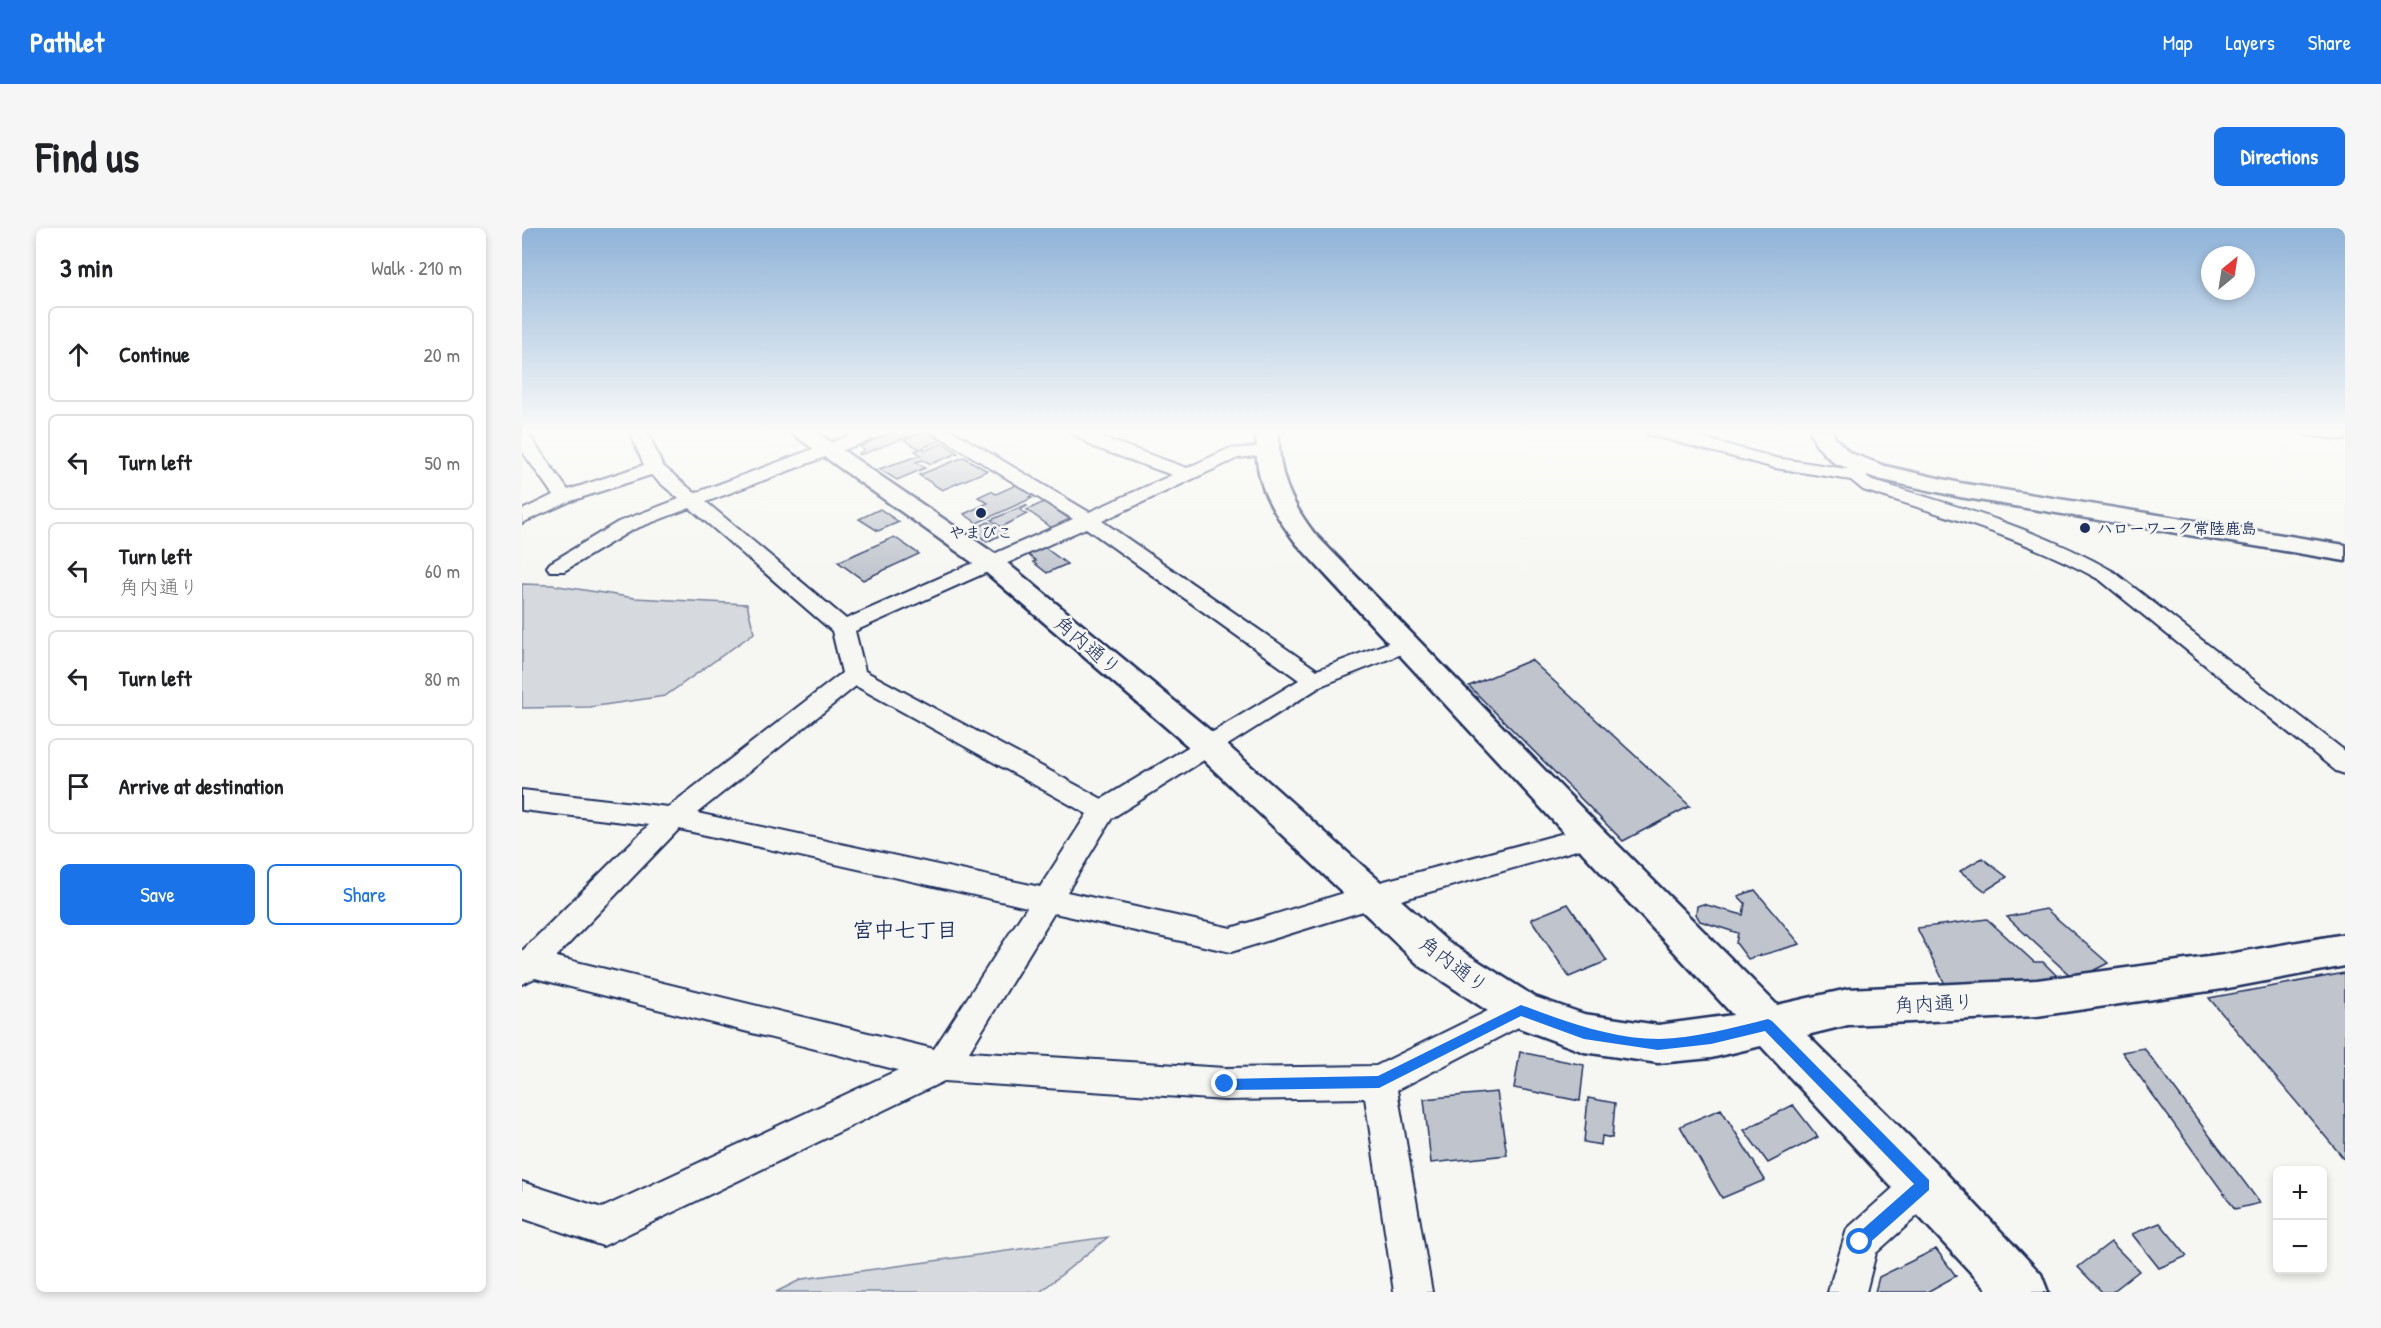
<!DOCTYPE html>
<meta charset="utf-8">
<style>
:root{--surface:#fff;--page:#f6f6f6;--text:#202124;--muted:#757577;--line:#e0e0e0;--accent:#1a73e8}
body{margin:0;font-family:"Patrick Hand","Klee One",sans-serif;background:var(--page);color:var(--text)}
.controls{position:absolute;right:18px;bottom:18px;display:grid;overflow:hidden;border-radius:9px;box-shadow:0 3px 9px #0003}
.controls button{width:54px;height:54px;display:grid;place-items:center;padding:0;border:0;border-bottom:2px solid var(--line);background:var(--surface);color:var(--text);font:30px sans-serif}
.compass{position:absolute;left:1679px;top:18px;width:54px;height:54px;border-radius:50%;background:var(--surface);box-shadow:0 3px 9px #0003;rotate:30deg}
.stop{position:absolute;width:18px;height:18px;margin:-14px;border:4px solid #1a73e8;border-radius:50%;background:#fff}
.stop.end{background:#1a73e8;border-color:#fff;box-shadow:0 2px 6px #0008}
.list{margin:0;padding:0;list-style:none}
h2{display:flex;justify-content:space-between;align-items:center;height:78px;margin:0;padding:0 24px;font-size:26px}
h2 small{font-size:20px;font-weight:400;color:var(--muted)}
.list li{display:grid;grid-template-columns:39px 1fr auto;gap:18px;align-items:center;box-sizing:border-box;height:96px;margin:0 12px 12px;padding:0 12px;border:2px solid var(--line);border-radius:9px}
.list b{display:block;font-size:22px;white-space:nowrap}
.list p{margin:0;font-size:20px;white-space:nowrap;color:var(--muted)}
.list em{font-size:20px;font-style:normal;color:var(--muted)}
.actions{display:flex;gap:12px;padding:18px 24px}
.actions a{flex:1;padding:14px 0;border:2px solid var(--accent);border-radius:9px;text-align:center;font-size:21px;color:var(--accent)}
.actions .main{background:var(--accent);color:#fff}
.icon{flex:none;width:33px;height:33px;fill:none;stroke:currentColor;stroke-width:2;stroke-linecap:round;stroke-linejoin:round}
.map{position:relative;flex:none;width:1823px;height:1064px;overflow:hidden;border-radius:9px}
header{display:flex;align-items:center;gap:36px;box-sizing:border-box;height:84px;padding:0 30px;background:var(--accent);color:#fff}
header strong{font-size:28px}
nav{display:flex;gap:33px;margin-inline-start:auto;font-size:21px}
.intro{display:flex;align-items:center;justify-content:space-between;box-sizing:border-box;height:144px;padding:0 36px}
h1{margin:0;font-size:42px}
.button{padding:15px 27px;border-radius:9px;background:var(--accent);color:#fff;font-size:21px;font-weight:700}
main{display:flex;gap:36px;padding:0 36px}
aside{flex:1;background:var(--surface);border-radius:9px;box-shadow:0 3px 9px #0003}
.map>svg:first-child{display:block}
.green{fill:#d6d9dd;stroke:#78849e;stroke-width:1.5}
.building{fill:#c0c4cd;stroke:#1b2f5e;stroke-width:1.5}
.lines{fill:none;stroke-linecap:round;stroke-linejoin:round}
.street-casing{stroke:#1b2f5e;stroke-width:4}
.secondary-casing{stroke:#1b2f5e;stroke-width:5}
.street{fill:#f6f6f2;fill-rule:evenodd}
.secondary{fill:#f6f6f2;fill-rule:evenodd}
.route{fill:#1a73e8}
.poi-dot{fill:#1b2f5e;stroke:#f6f6f2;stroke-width:2}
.labels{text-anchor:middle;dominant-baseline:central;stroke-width:5;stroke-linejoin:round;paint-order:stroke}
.far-poi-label{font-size:16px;font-weight:bold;fill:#1b2f5e;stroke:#f6f6f2;text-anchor:start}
.street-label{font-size:20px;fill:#1b2f5e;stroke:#f6f6f2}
.neighbourhood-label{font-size:21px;font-weight:bold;fill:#1b2f5e;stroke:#f6f6f2}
</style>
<header>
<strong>Pathlet</strong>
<nav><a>Map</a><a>Layers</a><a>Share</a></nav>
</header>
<div class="intro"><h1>Find us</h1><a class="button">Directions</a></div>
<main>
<aside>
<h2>3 min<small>Walk · 210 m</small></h2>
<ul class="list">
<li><svg class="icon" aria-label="ahead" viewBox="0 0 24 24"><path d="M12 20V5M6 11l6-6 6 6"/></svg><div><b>Continue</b></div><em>20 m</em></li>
<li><svg class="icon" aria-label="left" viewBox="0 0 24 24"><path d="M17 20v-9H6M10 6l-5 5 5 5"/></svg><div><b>Turn left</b></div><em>50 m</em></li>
<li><svg class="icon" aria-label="left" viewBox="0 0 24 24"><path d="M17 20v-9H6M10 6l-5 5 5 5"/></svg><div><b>Turn left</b><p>角内通り</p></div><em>60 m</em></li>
<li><svg class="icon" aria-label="left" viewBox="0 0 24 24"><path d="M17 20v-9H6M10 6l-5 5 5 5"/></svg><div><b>Turn left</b></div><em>80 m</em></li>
<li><svg class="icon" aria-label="arrive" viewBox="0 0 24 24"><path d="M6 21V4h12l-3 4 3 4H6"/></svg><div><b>Arrive at destination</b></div></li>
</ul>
<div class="actions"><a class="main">Save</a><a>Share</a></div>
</aside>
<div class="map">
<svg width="1823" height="1064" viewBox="0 0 1823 1064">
<rect width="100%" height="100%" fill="#f6f6f2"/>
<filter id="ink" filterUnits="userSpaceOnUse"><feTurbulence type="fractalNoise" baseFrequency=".0167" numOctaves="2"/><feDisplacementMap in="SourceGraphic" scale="12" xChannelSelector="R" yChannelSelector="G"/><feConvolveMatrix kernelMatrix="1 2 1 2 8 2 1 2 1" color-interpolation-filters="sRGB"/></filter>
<g filter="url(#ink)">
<path class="green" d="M 0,356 L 30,357 L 113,370 L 225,376 L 232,405 L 143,468 L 68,479 L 0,480 Z
M 586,1009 L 518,1064 L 254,1064 L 280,1051 Z"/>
<path class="building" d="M 403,202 L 338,227 L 336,226 L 342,222 L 337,219 L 373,202 Z
M 404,203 L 419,212 L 400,220 L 404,222 L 421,215 L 436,225 L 409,236 L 401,232 L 394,234 L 403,240 L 375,252 L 357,241 L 399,227 L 393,223 L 398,221 L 382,212 Z
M 442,229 L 465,243 L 420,262 L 397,247 Z
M 494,257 L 511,267 L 507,269 L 510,270 L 455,295 L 442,286 L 466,275 L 456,269 L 469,263 L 474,266 Z
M 522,274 L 548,291 L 530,300 L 505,282 Z
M 503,277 L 505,278 L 498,282 L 505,286 L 479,299 L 469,292 Z
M 358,281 L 377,294 L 356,303 L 337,291 Z
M 466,294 L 484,304 L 465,314 L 451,302 Z
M 372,309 L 397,326 L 341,352 L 316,334 Z
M 522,319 L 545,336 L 525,345 L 511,334 L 514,333 L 505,326 Z
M 1009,432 L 1168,578 L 1101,613 L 947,458 Z
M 1460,630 L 1485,649 L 1463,663 L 1438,643 Z
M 1233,662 L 1278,716 L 1226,731 L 1214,715 L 1216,705 L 1178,693 L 1174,686 L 1175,678 L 1181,676 L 1221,687 L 1223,675 L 1216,668 Z
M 1046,676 L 1085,733 L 1047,749 L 1009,691 Z
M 1524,681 L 1586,735 L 1553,752 L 1485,689 Z
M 1465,691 L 1512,734 L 1521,734 L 1543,756 L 1426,762 L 1395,700 Z
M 1823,745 L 1823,932 L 1687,770 Z
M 1622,820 L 1738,975 L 1713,981 L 1600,824 Z
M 998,824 L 1062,837 L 1058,873 L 992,860 Z
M 975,864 L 985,927 L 909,935 L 902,871 Z
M 1066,870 L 1093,875 L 1090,910 L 1080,908 L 1079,917 L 1062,914 Z
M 1271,877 L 1296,909 L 1246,935 L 1222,902 Z
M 1199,881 L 1243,952 L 1200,970 L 1158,898 Z
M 1638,995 L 1665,1028 L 1637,1040 L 1610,1006 Z
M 1589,1014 L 1617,1043 L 1590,1064 L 1580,1064 L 1556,1039 Z
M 1414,1021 L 1434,1048 L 1405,1064 L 1353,1064 L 1357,1049 Z"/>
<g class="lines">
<g class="street-casing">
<path id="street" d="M 107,202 L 125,202 L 140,237 L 173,265 L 342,202 L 367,202 L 364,206 L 184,274 L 324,391 L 551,291 L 407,202 L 429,202 L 567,284 L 650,247 L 572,219 L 546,202 L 568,202 L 584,211 L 665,240 L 706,221 L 750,218 L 753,222 L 750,226 L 716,230 L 580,293 L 795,442 L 876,411 L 892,411 L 895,416 L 892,421 L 801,457 L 590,590 L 545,664 L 709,700 L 851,656 L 1065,599 L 1075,602 L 1079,609 L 1075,616 L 1065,619 L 851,680 L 709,724 L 532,685 L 447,824 L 703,840 L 854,838 L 988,772 L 999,768 L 1010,772 L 1015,782 L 1010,792 L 875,862 L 910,1064 L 872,1064 L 843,870 L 703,872 L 422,853 L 81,1018 L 0,990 L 0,954 L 80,980 L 376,842 L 13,750 L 0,756 L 0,723 L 127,597 L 0,582 L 0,562 L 146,579 L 320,445 L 310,403 L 168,280 L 110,302 L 42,343 L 28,343 L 25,339 L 28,335 L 96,294 L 157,271 L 129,247 L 49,273 L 0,295 L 0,282 L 31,267 L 0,223 L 0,205 L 6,206 L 46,262 L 122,237 ZM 564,300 L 777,452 L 580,571 L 343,443 L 333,403 ZM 334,458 L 565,586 L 518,659 L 175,585 ZM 157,601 L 505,679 L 412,821 L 34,729 Z
M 1122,202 L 1151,202 L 1254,230 L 1325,241 L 1323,236 L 1326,232 L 1338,232 L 1346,250 L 1355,254 C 1436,279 1518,301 1592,344 L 1823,523 L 1823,546 L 1814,543 L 1578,352 C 1503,310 1423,288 1341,262 L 1329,252 L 1253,240 L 1125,206 Z
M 1776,202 L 1823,202 L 1823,212 L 1785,207 Z
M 1402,939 L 1415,944 L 1420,957 L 1415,970 L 1354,1025 L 1344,1064 L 1306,1064 L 1325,1001 L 1389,944 Z"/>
</g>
<g class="secondary-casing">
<path id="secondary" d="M 265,202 L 291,202 L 479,330 L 696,509 L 926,714 L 1013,769 L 1062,786 L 1136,797 L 1211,787 L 774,315 C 745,276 731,252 735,202 L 757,202 C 755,244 767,272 792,305 L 1078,599 L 1255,777 L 1326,761 L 1515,752 L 1701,727 L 1823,706 L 1823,738 L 1701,761 L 1515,788 L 1326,797 L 1285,807 L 1419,940 L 1519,1046 L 1526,1064 L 1467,1064 L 1239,818 L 1189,830 L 1136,835 L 1062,824 L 984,795 L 898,738 L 674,525 L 461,342 Z
M 1288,202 L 1310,202 L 1313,210 L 1328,225 L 1363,238 L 1438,255 L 1823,317 L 1823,333 L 1438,269 L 1356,251 L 1312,235 L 1294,217 Z"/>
</g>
<use href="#street" class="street"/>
<use href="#secondary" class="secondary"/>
</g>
</g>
<linearGradient id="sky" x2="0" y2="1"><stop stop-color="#8fb3d8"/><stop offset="0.58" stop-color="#fbfbf9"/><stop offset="1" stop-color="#fbfbf9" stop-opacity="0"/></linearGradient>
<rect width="1823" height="351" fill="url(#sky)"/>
<path class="route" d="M 999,777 C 1042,793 1090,811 1137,811 C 1174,810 1210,800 1246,791 L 1250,793 L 1407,952 L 1407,962 L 1343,1019 L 1338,1021 L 1333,1019 L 1331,1014 L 1333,1008 L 1392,956 L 1243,803 L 1189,816 L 1136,822 L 1062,811 L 999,788 L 857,860 L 703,862 L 697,856 L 703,851 L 856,848 Z"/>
<g class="poi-dot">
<circle cx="459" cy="285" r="6"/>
<circle cx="1563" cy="300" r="6"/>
</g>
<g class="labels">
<g class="far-poi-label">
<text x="1575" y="300">ハローワーク常陸鹿島</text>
<text x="459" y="304" text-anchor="middle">やまびこ</text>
</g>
<g class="street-label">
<text transform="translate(566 417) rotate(40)">角内通り</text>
<text transform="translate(932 736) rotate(37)">角内通り</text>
<text transform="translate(1412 775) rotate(-3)">角内通り</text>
</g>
<g class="neighbourhood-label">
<text x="383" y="701">宮中七丁目</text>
</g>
</g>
</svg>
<div class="controls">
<button>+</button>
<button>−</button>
</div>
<svg class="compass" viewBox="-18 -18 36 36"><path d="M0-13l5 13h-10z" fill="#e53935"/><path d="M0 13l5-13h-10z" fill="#757577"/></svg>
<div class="stop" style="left:1338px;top:1014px"></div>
<div class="stop end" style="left:703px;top:856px"></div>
</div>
</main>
